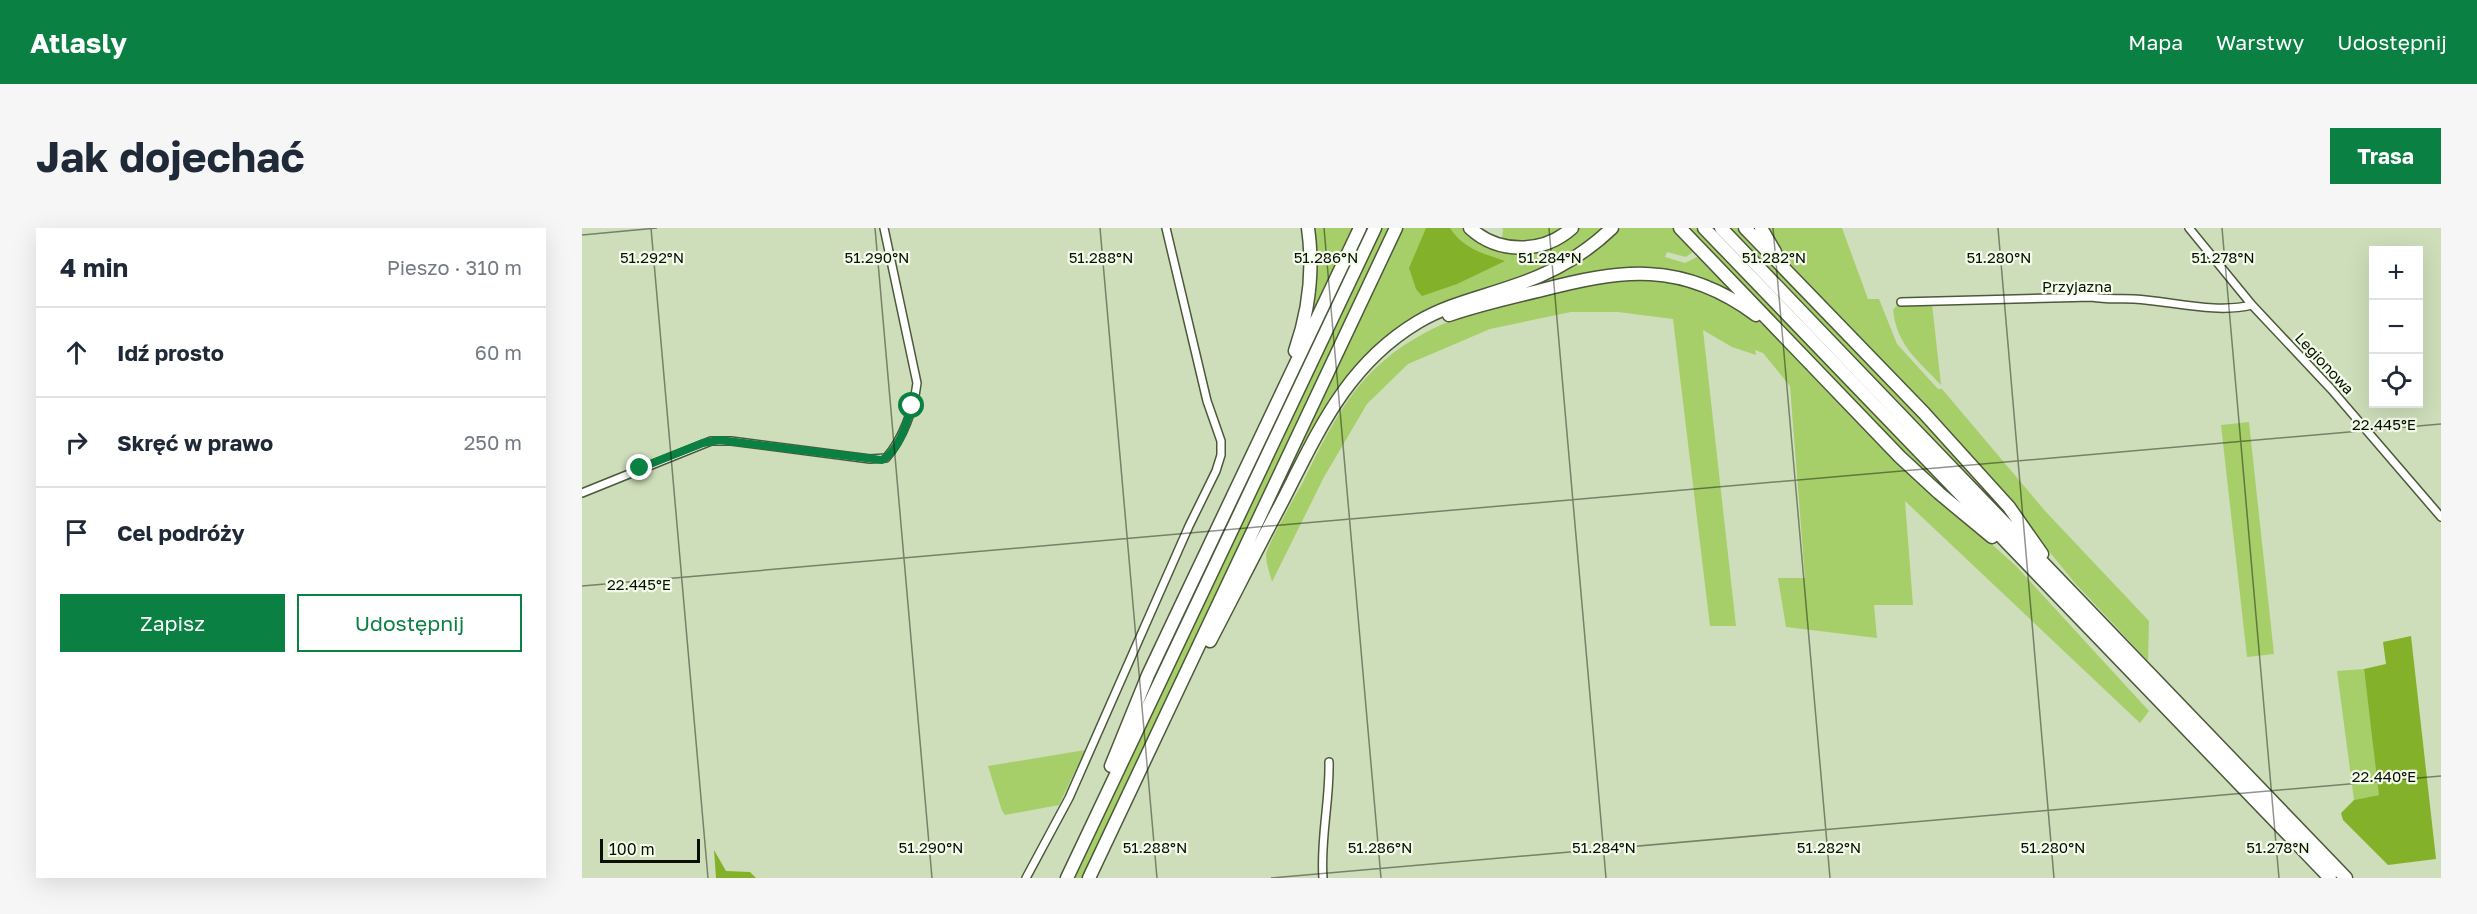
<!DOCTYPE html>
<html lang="pl">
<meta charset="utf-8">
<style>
:root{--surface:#fff;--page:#f6f6f7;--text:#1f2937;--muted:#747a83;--line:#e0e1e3;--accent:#0b8043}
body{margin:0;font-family:"Golos Text",sans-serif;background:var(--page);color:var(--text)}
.controls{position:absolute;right:18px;top:18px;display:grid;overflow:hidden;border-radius:0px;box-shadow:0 6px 24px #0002}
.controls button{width:54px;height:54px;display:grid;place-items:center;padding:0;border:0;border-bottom:2px solid var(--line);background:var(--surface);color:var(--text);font:30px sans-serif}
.scale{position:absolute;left:18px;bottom:15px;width:100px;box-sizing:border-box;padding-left:6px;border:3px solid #0a0f04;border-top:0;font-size:16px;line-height:21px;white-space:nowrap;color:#0a0f04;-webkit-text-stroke:4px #f3fce9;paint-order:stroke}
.stop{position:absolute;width:18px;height:18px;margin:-14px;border:4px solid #0b8043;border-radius:50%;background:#fff}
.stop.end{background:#0b8043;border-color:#fff;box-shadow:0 2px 6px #0008}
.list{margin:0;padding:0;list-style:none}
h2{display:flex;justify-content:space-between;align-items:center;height:78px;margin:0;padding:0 24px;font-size:26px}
h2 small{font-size:20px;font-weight:400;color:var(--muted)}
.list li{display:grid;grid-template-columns:39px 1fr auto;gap:18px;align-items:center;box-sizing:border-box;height:90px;padding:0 24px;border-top:2px solid var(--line)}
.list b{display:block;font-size:22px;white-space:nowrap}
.list em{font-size:20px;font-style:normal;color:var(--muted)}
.actions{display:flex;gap:12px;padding:18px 24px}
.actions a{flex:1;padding:14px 0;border:2px solid var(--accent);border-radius:0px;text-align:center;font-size:21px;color:var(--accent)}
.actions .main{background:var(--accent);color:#fff}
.icon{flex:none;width:33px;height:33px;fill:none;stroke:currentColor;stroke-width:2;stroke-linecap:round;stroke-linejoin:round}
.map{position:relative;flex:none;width:1859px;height:650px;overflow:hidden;border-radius:0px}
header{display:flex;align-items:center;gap:36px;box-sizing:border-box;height:84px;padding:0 30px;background:var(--accent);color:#fff}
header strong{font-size:28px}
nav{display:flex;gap:33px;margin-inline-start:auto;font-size:21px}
.intro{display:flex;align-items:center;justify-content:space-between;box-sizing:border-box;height:144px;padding:0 36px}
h1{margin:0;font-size:42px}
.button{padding:15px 27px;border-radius:0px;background:var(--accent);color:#fff;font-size:21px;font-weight:700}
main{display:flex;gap:36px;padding:0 36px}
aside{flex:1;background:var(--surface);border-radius:0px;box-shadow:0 6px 24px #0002}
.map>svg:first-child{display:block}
.green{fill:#a6cf69}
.forest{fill:#83b22a}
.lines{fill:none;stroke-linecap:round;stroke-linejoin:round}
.street-casing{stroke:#4c593a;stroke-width:10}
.highway-casing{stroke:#4c593a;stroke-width:15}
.street{stroke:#fff;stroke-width:7}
.highway{stroke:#fff;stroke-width:12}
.route{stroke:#0b8043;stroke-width:8}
.ticks{fill:none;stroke:#0a0f04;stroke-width:1.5;stroke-opacity:0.45}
.labels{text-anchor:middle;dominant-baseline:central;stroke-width:4.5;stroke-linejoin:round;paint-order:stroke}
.street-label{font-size:15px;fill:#0a0f04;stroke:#f3fce9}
.ticks-label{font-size:15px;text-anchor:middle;fill:#0a0f04;stroke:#f3fce9;stroke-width:4.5;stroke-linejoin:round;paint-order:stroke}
</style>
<header>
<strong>Atlasly</strong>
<nav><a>Mapa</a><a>Warstwy</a><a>Udostępnij</a></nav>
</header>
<div class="intro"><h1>Jak dojechać</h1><a class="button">Trasa</a></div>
<main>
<aside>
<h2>4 min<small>Pieszo · 310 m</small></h2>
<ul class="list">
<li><svg class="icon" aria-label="ahead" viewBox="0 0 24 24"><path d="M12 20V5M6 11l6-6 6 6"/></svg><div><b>Idź prosto</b></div><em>60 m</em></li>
<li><svg class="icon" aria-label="right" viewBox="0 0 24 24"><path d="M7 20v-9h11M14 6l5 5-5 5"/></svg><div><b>Skręć w prawo</b></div><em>250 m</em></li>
<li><svg class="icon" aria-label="arrive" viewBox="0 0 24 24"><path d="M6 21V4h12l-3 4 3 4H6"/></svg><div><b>Cel podróży</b></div></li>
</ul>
<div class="actions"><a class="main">Zapisz</a><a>Udostępnij</a></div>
</aside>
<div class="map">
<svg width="1859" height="650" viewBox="0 0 1859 650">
<rect width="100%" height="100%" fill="#cedeba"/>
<path class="green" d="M 730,0 L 774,0 L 724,104 Z
M 781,0 L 784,0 L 756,63 L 557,484 L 564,462 Z
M 797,0 L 810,0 L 502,650 L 490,650 Z
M 820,0 L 883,0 L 924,22 L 994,0 L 1023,0 L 1003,17 L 965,40 L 875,71 L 771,143 L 747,174 L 665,331 Z
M 919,0 L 983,0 C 960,15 947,16 920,12 L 921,1 Z
M 1039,0 L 1092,0 L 1112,23 L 1104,29 L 1085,24 L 1083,29 L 1103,35 L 1117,28 L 1164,74 L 1094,46 L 929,65 C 971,50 1006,31 1039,0 Z
M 1103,0 L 1113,0 L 1385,284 L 1339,246 Z
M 1149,0 L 1158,0 L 1392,244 L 1442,304 Z
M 1185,0 L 1260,0 L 1286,71 L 1297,71 L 1315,116 L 1356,161 L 1360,161 L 1464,284 L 1567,393 L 1566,433 L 1492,354 L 1418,263 L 1227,58 L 1199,24 Z
M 1050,49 L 1105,55 L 1161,81 L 1182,98 L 1308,225 L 1434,338 L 1567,483 L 1558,495 L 1323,273 L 1331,377 L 1292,377 L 1295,410 L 1204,399 L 1196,350 L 1223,350 L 1208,158 L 1181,125 L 1173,122 L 1174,127 L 1150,119 L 1121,102 L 1154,398 L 1128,398 L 1091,91 L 1036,84 L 989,84 L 908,101 L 826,136 L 785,176 L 742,249 L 690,354 C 688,346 684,335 684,327 C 684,319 715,265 721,254 C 737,221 753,188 776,159 C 842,78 953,68 1050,49 Z
M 1350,76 L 1359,157 C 1336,132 1315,118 1311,82 L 1315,77 Z
M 1667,194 L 1692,426 L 1665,429 L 1639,197 Z
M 1782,441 L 1798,567 L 1772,572 L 1755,443 Z
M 503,522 L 477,577 L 423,587 L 420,583 L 406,538 Z"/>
<path class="forest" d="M 844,0 L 868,0 C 880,20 902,26 923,33 L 875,56 L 840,68 L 834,61 L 827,40 Z
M 1829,408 L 1854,631 L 1806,637 L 1761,592 L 1759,585 L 1772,572 L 1797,567 L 1782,441 L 1804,436 L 1801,414 Z
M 132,622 L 144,643 L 168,644 L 174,650 L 134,650 Z"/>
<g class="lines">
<g class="street-casing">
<path id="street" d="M 1607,0 L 1670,77 L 1749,161 L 1859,289
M 1319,74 L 1510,69 C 1526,72 1537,70 1552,71 C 1590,73 1633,86 1670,77
M 0,265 L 129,213 L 149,213 L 288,231 L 304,230 C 321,211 332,180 335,155 L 302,0
M 444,650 L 487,570 L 607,298 L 634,243 L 639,227 L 639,213 L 625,173 L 584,0
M 741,650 C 738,611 748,573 747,534"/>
</g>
<g class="highway-casing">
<path id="highway" d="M 888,0 C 916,26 961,26 990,0
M 1098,0 L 1318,229 L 1357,265 L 1410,309
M 1122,0 L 1748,650
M 1139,0 L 1764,650
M 1163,0 L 1342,185 L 1427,279 L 1460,326
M 1179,0 L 1193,24
M 867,87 C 896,77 926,70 956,63 C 1039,41 1100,32 1174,87
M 713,123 C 727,83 732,42 726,0
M 628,413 C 652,367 675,321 699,276 C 736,204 764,137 836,94 C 866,76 901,69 934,57 C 970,45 1003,26 1030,0
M 529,538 L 566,447 L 592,392 L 778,0
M 485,650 L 793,0
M 507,650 L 814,0"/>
</g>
<use href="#street" class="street"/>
<use href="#highway" class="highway"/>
</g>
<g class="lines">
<path class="route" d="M 58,240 L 121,215 L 137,212 L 300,232 C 317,223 325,194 330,178"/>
</g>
<path class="ticks" d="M 69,0 L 126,650M 293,0 L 350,650M 518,0 L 575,650M 742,0 L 799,650M 967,0 L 1024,650M 1191,0 L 1248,650M 1416,0 L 1472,650M 1640,0 L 1697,650M 0,7 L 75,0M 0,358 L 1859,196M 689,650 L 1859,548"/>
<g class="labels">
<g class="street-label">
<text x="1495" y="58">Przyjazna</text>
<text transform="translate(1743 135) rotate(47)">Legionowa</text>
</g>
</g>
<g class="ticks-label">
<text x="70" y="35">51.292°N</text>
<text x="295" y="35">51.290°N</text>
<text x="519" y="35">51.288°N</text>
<text x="744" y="35">51.286°N</text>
<text x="968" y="35">51.284°N</text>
<text x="1192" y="35">51.282°N</text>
<text x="1417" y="35">51.280°N</text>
<text x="1641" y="35">51.278°N</text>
<text x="1802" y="202">22.445°E</text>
<text x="57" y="362">22.445°E</text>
<text x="1802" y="554">22.440°E</text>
<text x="349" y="625">51.290°N</text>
<text x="573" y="625">51.288°N</text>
<text x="798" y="625">51.286°N</text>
<text x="1022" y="625">51.284°N</text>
<text x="1247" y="625">51.282°N</text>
<text x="1471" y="625">51.280°N</text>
<text x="1696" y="625">51.278°N</text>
</g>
</svg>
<div class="controls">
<button>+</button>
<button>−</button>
<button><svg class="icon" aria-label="locate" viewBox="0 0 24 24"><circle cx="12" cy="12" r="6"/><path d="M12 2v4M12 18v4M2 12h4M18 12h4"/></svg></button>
</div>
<div class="scale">100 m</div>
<div class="stop" style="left:330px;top:178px"></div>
<div class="stop end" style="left:58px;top:240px"></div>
</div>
</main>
